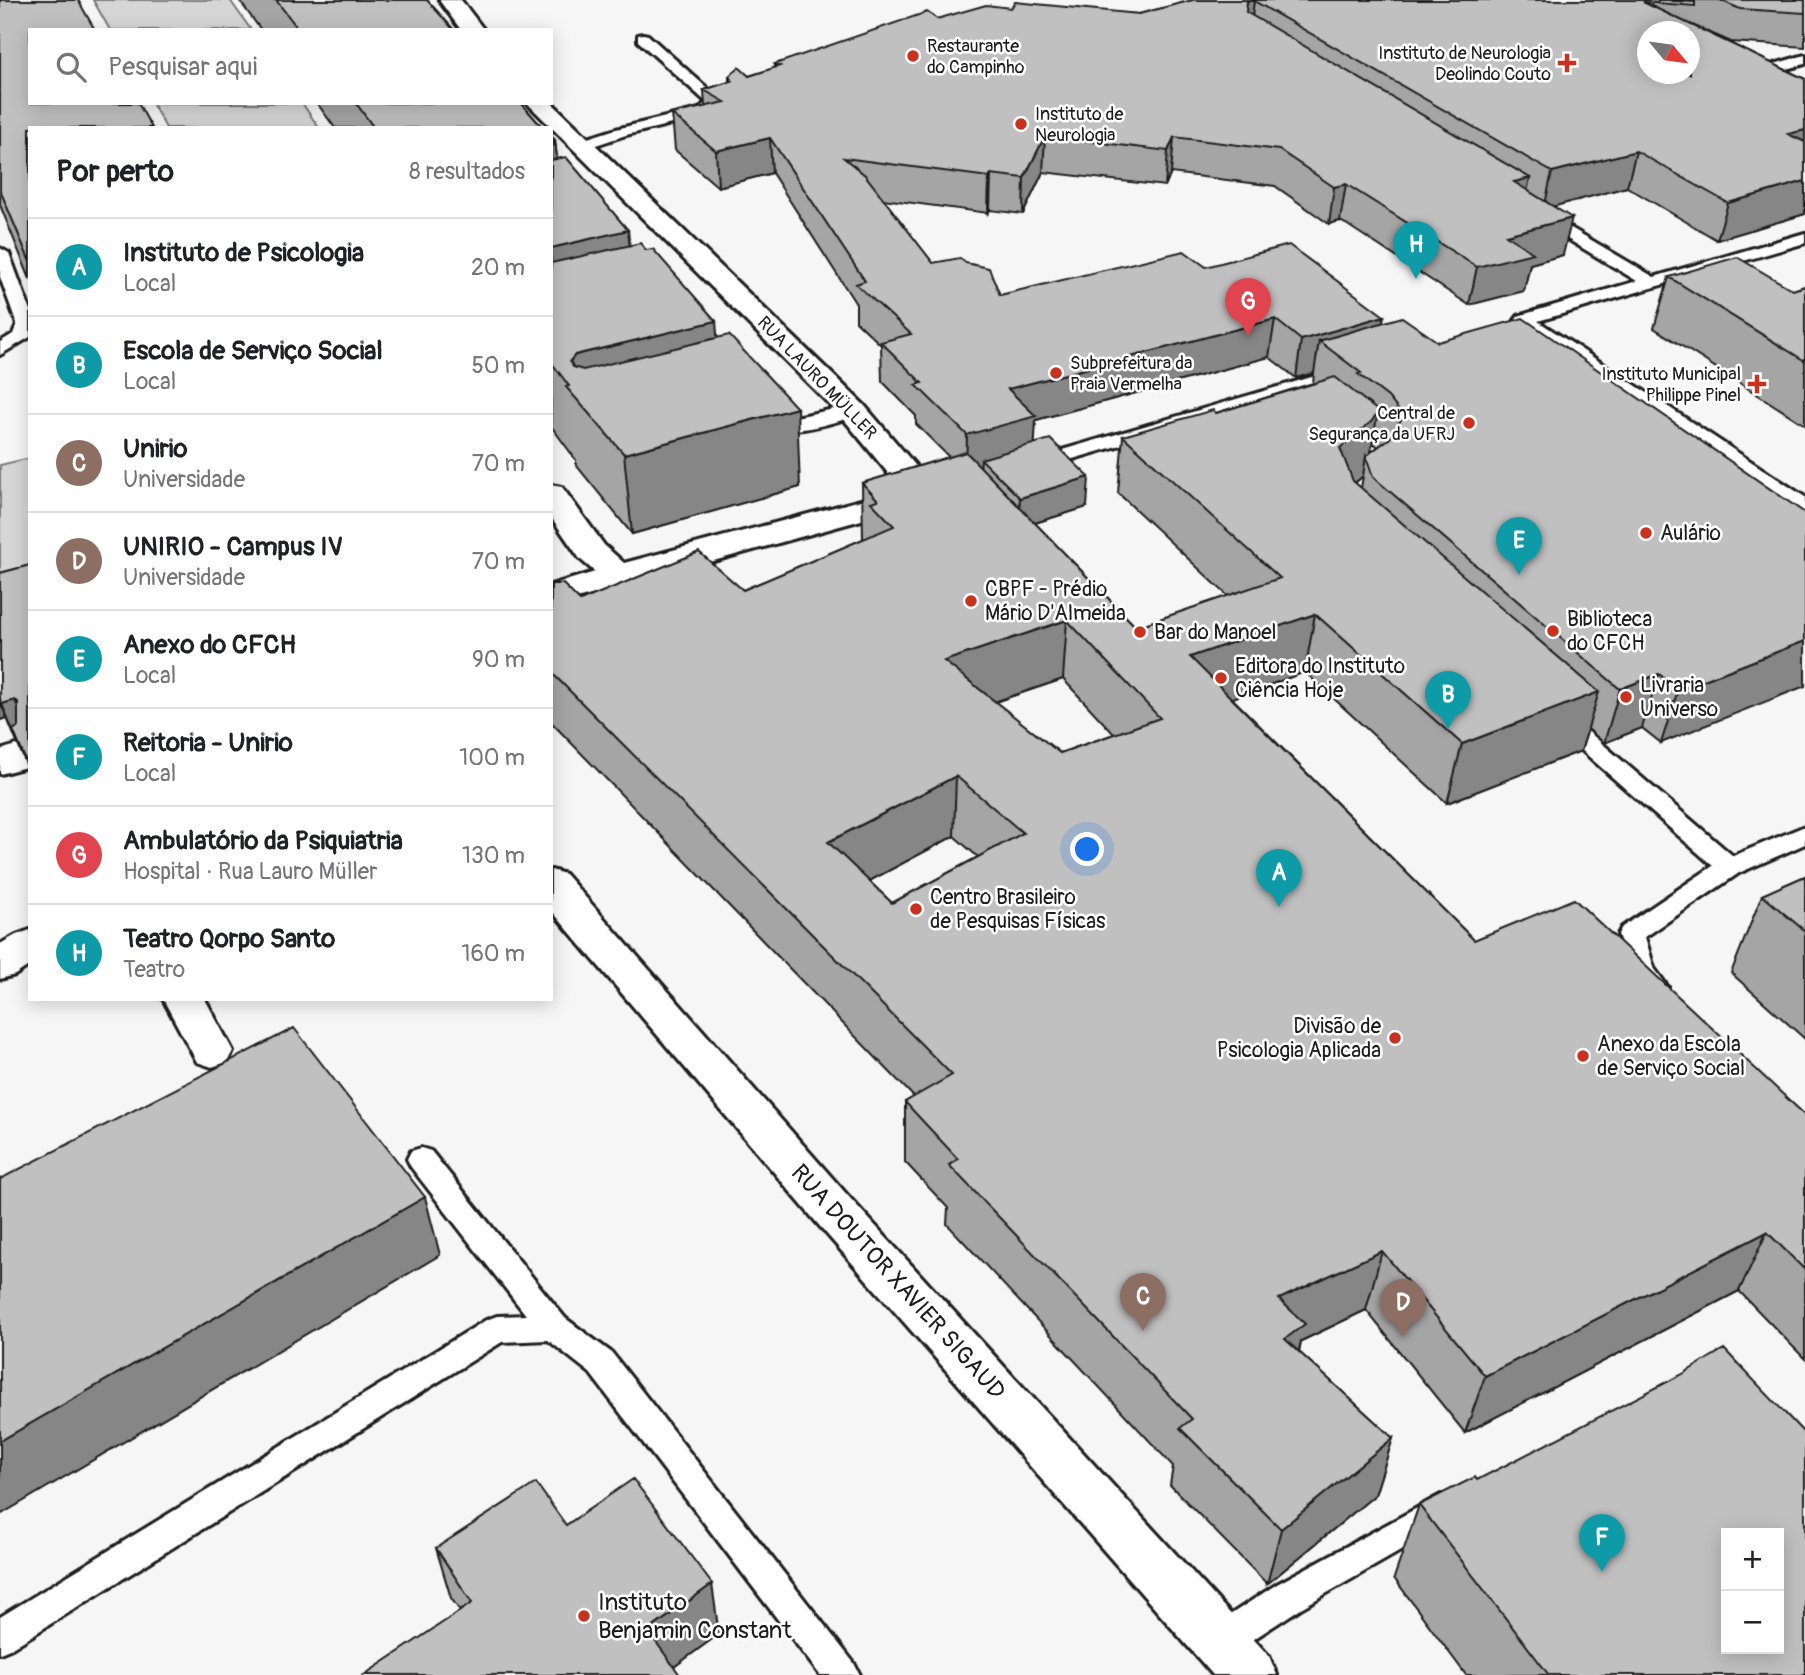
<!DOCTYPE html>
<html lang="pt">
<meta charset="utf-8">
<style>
:root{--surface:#fff;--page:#f6f6f6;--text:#202124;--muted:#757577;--line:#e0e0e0;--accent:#c8321e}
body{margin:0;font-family:Pangolin,sans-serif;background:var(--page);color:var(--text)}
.controls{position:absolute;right:21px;bottom:21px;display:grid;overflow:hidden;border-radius:0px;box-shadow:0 4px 18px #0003}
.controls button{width:63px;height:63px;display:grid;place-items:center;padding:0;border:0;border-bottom:2px solid var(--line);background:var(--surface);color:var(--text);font:35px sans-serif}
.compass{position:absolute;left:1637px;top:21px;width:63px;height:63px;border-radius:50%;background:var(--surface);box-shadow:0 4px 18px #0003;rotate:119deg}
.you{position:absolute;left:1088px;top:850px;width:24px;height:24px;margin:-18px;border:5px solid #fff;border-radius:50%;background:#1a73e8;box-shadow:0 0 0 10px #1a73e833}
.badge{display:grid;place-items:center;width:46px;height:46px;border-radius:50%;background:var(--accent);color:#fff;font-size:23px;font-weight:700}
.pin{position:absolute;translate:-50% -58px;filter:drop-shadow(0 2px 4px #0008)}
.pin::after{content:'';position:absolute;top:37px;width:24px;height:21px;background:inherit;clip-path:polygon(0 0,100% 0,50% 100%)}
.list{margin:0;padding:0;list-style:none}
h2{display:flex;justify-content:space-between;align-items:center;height:91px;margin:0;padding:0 28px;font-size:30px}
h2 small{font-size:23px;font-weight:400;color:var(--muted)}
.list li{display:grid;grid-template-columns:46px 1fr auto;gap:21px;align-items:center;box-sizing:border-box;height:98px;padding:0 28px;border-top:2px solid var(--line)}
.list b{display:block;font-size:26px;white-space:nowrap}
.list p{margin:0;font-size:23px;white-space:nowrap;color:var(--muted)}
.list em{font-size:23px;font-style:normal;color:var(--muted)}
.icon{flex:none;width:38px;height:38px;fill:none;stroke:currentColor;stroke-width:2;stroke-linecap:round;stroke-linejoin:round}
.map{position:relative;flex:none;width:1805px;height:1675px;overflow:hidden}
.search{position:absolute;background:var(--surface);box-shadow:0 4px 18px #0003;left:28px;top:28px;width:525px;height:77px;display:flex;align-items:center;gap:18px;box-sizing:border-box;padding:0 24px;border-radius:0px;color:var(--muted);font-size:26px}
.panel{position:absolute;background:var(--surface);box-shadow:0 4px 18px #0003;left:28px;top:126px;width:525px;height:875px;border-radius:0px}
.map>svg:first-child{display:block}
.green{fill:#d6d6d6;stroke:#797979;stroke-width:2}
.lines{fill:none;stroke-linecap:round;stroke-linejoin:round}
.service-casing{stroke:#1c1c1c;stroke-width:6}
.minor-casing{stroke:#1c1c1c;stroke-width:6}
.service{fill:#fff;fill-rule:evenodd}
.minor{fill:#fff;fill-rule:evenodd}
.wall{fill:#a5a5a5;stroke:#1c1c1c;stroke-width:2;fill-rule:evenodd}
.shaded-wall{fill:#868686;stroke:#1c1c1c;stroke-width:2}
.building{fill:#c0c0c0;stroke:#1c1c1c;stroke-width:2;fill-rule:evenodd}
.poi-dot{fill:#c8321e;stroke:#fff;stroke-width:2.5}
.labels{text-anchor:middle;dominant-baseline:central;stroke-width:5;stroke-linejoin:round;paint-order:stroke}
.far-poi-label{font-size:18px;fill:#1c1c1c;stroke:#fff;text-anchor:start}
.far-street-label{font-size:18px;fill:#1c1c1c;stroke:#fff}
.poi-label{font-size:21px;fill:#1c1c1c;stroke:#fff;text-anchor:start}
.near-street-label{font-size:24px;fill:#1c1c1c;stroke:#fff}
.near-poi-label{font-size:24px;fill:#1c1c1c;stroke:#fff;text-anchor:start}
</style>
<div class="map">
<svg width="1805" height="1675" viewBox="0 0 1805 1675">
<rect width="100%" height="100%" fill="#f6f6f6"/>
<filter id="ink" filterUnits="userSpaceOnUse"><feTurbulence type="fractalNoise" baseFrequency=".0143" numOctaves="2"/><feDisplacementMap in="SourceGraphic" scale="14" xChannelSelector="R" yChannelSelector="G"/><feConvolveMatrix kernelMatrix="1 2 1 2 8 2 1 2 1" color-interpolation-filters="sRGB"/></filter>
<g filter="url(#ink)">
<path class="green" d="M 93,0 L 230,0 L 251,30 L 110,30 Z
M 152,103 L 302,103 L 319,128 L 166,128 Z
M 30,458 L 30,599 L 0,607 L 0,465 Z"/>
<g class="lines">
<g class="service-casing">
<path id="service" d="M 643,34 L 648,35 L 716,96 L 720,105 L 709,115 L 626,135 L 581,150 L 575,148 L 573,145 L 575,142 L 616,129 L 699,109 L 704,104 L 704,100 L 638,41 L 638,35 Z
M 1805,55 L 1805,64 L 1769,74 L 1762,70 L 1764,67 Z
M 1542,211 L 1654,277 L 1805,233 L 1805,243 L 1538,321 L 1805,497 L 1805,512 L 1798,510 L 1518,324 L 1515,320 L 1518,316 L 1637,281 L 1536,220 L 1534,216 L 1536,212 Z
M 0,248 L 9,253 L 30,310 L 30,337 L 0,355 L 0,342 L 13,334 L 17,324 L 0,277 Z
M 1346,367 L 1355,373 L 1353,377 L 1042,468 L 1028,468 L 1025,464 L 1028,460 Z
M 853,405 L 860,407 L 863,411 L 860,415 C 832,422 779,444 757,416 L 767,410 L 781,417 L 796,417 Z
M 1561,713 L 1569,715 L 1733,856 L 1805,826 L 1805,844 L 1739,873 L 1645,937 L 1654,968 L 1668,987 L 1664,994 C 1633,1004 1625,956 1618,934 L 1622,927 L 1713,866 L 1553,725 L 1550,720 L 1553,715 Z
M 421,1148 L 431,1151 L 565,1318 L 612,1353 L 854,1663 L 860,1675 L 820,1675 L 590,1373 L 548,1340 L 502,1342 L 12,1648 L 0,1653 L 0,1617 L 486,1320 L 497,1316 L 526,1315 L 411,1167 L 407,1159 L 411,1151 Z
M 1441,1495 L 1453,1499 L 1458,1510 L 1453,1521 L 1301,1608 L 1231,1654 L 1219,1659 L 1207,1654 L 1202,1642 L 1207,1630 L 1277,1584 Z"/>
</g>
<g class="minor-casing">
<path id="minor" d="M 439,0 L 461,0 L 484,30 L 461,30 Z
M 551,102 L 864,405 L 915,465 L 920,472 L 920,493 L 915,500 L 894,511 L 551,606 L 551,585 L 595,572 L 580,559 L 551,517 L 551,485 L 562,487 L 604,545 L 624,563 L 872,497 L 888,489 L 888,473 L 842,417 L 527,103 Z
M 30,741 L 30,766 L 0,774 L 0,750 Z
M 551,870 L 565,874 L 849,1197 L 1269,1656 L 1277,1675 L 1213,1675 L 817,1223 L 551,910 Z
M 30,930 L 30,965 L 15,975 L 0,979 L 0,944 L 16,935 Z
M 163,999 L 205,999 L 233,1051 L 227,1062 L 212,1067 L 197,1062 Z"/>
</g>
<use href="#service" class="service"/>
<use href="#minor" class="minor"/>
</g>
<path class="wall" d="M 0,0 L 30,128 L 30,279 L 0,205 Z
M 239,0 L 427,0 L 454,30 L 261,30 Z
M 1193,0 L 1805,0 L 1805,47 L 1731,42 L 1690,24 L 1805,79 L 1805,214 L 1717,240 L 1627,187 L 1553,206 L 1563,255 L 1530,264 L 1524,291 L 1469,305 L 1346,224 L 1340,221 L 1329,224 L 1275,186 L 1171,173 L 1165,186 L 1043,172 L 1023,214 L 990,210 L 988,213 L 883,199 L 933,263 L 1000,295 L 1206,267 L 1382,323 L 1438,342 L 1805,513 L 1661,743 L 1642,728 L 1604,743 L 1588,729 L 1581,751 L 1447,803 L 1305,672 L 1232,698 L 1474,940 L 1776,1089 L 1805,1115 L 1805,1359 L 1739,1291 L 1465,1433 L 1366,1310 L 1301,1341 L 1299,1352 L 1393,1438 L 1375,1495 L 1267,1584 L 1170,1485 L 1173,1466 L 947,1224 L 948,1208 L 905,1162 L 905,1102 L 914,1097 L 551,722 L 551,584 L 580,601 L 743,590 L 863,539 L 862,483 L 949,457 L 916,424 L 916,416 L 882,381 L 881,345 L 856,321 L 856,304 L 772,173 L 718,187 L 675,150 L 672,114 L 705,107 L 704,90 L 729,82 L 729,76 L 749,76 L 775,68 L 775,64 L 937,19 L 1011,8 L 1139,14 ZM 1269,357 L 1296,378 L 1314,373 L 1313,383 L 1216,413 L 1123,436 L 1118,493 L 1228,596 L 1136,627 L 1035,523 L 1087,507 L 1034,443 L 1036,420 ZM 1372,442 L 1378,447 L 1370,453 ZM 1363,476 L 1361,488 L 1355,483 ZM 1063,679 L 1114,734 L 1060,753 L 995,702 ZM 954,836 L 978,857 L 892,903 L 869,881 Z
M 317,103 L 521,103 L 543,128 L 335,128 Z
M 551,136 L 555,140 L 557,159 L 630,246 L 718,338 L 800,487 L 632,534 L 576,465 L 576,460 L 551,426 Z
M 1669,277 L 1793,290 L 1805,286 L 1805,425 L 1654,328 Z
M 30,565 L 30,774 L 7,718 L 0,720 L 0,573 Z
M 1805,876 L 1805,1039 L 1731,973 L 1762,895 Z
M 1477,1480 L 1805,1675 L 1466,1675 L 1394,1578 L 1419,1505 Z
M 436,1548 L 719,1634 L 674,1667 L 460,1611 L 451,1598 Z"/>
<path class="shaded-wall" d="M 1247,1 L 1254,1 L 1250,34 L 1243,34 Z
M 1805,130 L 1805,162 L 1788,134 Z
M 1045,136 L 1043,172 L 1023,214 L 1024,178 Z
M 1174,137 L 1171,173 L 1165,186 L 1168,151 Z
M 770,138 L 772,173 L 718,187 L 716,151 Z
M 555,140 L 563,212 L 551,220 L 551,146 L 552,141 Z
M 1636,151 L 1627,187 L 1544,209 L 1552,172 Z
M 991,174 L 990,210 L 988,213 L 989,177 Z
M 1530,178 L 1522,214 L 1514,182 Z
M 1805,181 L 1805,214 L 1717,240 L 1728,203 Z
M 1346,184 L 1340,221 L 1329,224 L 1334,187 Z
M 1572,218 L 1563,255 L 1530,264 L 1524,291 L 1469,305 L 1477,267 L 1506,235 Z
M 628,230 L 636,304 L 551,325 L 551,248 Z
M 1384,316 L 1377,354 L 1319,341 L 1314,373 L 1296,378 L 1301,340 Z
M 1275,319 L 1269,357 L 1036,420 L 1034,455 L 981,459 L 980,471 L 966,475 L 967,435 L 1008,389 Z
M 716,321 L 722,398 L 602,428 L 570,361 L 575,355 Z
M 797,408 L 800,487 L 632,534 L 624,454 Z
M 1378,411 L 1369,463 L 1366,456 L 1363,476 L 1330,504 L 1340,448 Z
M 1089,477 L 1087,507 L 1018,528 L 1020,498 Z
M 1315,614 L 1305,672 L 1183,716 L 1190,657 Z
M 1067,620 L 1063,679 L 943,719 L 944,661 Z
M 1805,641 L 1805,686 L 1661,743 L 1678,690 Z
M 1659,674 L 1642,728 L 1604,743 L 1620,689 Z
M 1599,692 L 1581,751 L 1447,803 L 1462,744 Z
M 15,700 L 29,738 L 17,742 L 2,704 Z
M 0,701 L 7,718 L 0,720 Z
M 956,776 L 954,836 L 830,902 L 828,842 Z
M 425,1197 L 440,1255 L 0,1515 L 0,1441 Z
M 1767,1232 L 1739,1291 L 1465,1433 L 1485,1376 Z
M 1382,1251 L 1366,1310 L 1301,1341 L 1292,1382 L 1279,1299 Z
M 1393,1438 L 1375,1495 L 1267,1584 L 1281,1529 Z
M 712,1584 L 719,1634 L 663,1675 L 648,1631 Z"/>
<path class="building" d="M 0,0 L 78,0 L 95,30 L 30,30 L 30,103 L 138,103 L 152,128 L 30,128 L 30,262 L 0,190 Z
M 276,0 L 427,0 L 454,30 L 299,30 Z
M 1193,0 L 1669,0 L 1672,1 L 1695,2 L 1695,6 L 1643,2 L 1805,79 L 1805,130 L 1788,134 L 1805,142 L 1805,181 L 1728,203 L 1636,151 L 1552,172 L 1254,1 L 1247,1 L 1246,12 L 1530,178 L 1514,182 L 1572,218 L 1506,235 L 1533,253 L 1477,267 L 1352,188 L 1346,184 L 1334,187 L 1279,150 L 1174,137 L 1168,151 L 1045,136 L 1024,178 L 991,174 L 989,177 L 844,158 L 865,175 L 933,263 L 960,258 L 966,263 L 989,268 L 1000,295 L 1184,251 L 1206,267 L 1289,245 L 1384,316 L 1301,340 L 1275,319 L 1008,389 L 1036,416 L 967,435 L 916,385 L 922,383 L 881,342 L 911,334 L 856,284 L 865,281 L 770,138 L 716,151 L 672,114 L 725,102 L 704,90 L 732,81 L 729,76 L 739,67 L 749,76 L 780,66 L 775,64 L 927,12 L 937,19 L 986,5 L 1011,8 L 1015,2 L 1139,14 ZM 1648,32 L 1690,32 L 1690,74 L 1648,74 Z
M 1720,0 L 1805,0 L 1805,13 L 1740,9 Z
M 356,103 L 521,103 L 543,128 L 374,128 Z
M 551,136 L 555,140 L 552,141 L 555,145 L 551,146 Z
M 566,157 L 628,230 L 551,248 L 551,160 Z
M 640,243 L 646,250 L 653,249 L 716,321 L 575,355 L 570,361 L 573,367 L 583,370 L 729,335 L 797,408 L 624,454 L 566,387 L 569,386 L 551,362 L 551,263 Z
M 1737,257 L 1793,290 L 1805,286 L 1805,361 L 1669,277 Z
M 1402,317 L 1438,342 L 1523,318 L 1805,513 L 1805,641 L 1678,690 L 1659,674 L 1620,689 L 1373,477 L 1366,456 L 1390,438 L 1403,416 L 1388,397 L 1358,374 L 1361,373 L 1319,341 Z
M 1335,377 L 1378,411 L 1372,421 L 1340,448 L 1353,481 L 1599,692 L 1462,744 L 1315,614 L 1190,657 L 1474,940 L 1574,899 L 1805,1115 L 1805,1270 L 1767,1232 L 1485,1376 L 1382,1251 L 1279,1299 L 1305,1324 L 1285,1339 L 1393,1438 L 1281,1529 L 1180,1428 L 1192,1419 L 949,1165 L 958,1159 L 905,1102 L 952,1075 L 551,672 L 551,584 L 563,584 L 580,601 L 699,552 L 743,590 L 894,526 L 871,502 L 878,500 L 862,483 L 966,452 L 1136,627 L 1280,578 L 1123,436 L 1213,410 L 1216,413 ZM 1067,620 L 1160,718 L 1060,753 L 944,661 ZM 956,776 L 1023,833 L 892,903 L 828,842 Z
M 1050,439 L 1089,477 L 1020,498 L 981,459 Z
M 30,565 L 30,771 L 13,730 L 18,727 L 18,702 L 15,700 L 2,704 L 0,699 L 0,573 Z
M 1805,876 L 1805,931 L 1762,895 Z
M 294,1028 L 425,1197 L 0,1441 L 0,1179 Z
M 1724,1349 L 1805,1434 L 1805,1675 L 1549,1675 L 1419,1505 L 1475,1477 L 1477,1480 L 1681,1375 ZM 1726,1533 L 1779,1533 L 1779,1649 L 1726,1649 Z
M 633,1479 L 712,1584 L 648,1631 L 680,1675 L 364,1675 L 472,1603 L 436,1548 L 536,1483 L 566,1525 Z"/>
</g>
<g class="poi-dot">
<circle cx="913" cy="56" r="7"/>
<path d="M1563.5 52.5h7v7h7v7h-7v7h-7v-7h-7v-7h7z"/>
<circle cx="1021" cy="124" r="7"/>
<circle cx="1056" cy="373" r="7"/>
<path d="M1753.5 373.5h7v7h7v7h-7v7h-7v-7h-7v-7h7z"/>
<circle cx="1469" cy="423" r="7"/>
<circle cx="1646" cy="533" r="7"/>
<circle cx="971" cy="601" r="7"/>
<circle cx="1553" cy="631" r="7"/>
<circle cx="1140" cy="632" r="7"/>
<circle cx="1221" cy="678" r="7"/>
<circle cx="1626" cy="697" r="7"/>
<circle cx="916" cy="909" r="7"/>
<circle cx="1395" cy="1038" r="7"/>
<circle cx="1583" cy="1056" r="7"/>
<circle cx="584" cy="1616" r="7"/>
</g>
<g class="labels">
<g class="far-poi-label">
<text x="927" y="46">Restaurante<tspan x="927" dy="21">do Campinho</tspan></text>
<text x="1551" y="53" text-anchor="end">Instituto de Neurologia<tspan x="1551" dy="21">Deolindo Couto</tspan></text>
<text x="1035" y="114">Instituto de<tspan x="1035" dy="21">Neurologia</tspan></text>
<text x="1070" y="363">Subprefeitura da<tspan x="1070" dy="21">Praia Vermelha</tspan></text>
<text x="1741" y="374" text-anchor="end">Instituto Municipal<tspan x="1741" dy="21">Philippe Pinel</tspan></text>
<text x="1455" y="413" text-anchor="end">Central de<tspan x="1455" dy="21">Segurança da UFRJ</tspan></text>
</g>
<g class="far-street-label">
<text transform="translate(817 378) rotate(46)">RUA LAURO MÜLLER</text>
</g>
<g class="poi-label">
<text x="1660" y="533">Aulário</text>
<text x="985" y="589">CBPF - Prédio<tspan x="985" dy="24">Mário D'Almeida</tspan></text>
<text x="1567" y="619">Biblioteca<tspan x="1567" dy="24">do CFCH</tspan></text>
<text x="1154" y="632">Bar do Manoel</text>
<text x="1235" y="666">Editora do Instituto<tspan x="1235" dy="24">Ciência Hoje</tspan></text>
<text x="1640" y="685">Livraria<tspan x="1640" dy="24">Universo</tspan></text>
<text x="930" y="897">Centro Brasileiro<tspan x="930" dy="24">de Pesquisas Físicas</tspan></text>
<text x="1381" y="1026" text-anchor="end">Divisão de<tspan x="1381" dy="24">Psicologia Aplicada</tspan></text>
<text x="1597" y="1044">Anexo da Escola<tspan x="1597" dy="24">de Serviço Social</tspan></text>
</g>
<g class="near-street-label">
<text transform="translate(898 1282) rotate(48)">RUA DOUTOR XAVIER SIGAUD</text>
</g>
<g class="near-poi-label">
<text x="598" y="1602">Instituto<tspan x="598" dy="28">Benjamin Constant</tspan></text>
</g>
</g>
</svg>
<div class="controls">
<button>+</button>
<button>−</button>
</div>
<svg class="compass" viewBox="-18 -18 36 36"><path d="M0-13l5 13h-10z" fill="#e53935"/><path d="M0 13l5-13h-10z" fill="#757577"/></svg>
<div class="you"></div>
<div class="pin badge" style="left:1279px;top:907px;background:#0f9aa8">A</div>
<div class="pin badge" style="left:1448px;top:729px;background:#0f9aa8">B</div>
<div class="pin badge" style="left:1143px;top:1331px;background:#8d6e63">C</div>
<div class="pin badge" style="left:1403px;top:1337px;background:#8d6e63">D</div>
<div class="pin badge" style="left:1519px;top:575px;background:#0f9aa8">E</div>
<div class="pin badge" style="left:1602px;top:1572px;background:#0f9aa8">F</div>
<div class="pin badge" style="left:1248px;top:336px;background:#e0444e">G</div>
<div class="pin badge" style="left:1416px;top:279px;background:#0f9aa8">H</div>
<div class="search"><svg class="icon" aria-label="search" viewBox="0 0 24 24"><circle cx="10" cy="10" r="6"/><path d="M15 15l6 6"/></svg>Pesquisar aqui</div>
<section class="panel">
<h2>Por perto<small>8 resultados</small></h2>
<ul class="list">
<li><span class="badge" style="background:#0f9aa8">A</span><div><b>Instituto de Psicologia</b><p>Local</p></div><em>20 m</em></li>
<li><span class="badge" style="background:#0f9aa8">B</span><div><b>Escola de Serviço Social</b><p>Local</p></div><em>50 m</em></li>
<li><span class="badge" style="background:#8d6e63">C</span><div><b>Unirio</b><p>Universidade</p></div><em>70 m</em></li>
<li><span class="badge" style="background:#8d6e63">D</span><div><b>UNIRIO - Campus IV</b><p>Universidade</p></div><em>70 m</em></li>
<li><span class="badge" style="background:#0f9aa8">E</span><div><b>Anexo do CFCH</b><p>Local</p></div><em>90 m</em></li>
<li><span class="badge" style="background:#0f9aa8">F</span><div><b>Reitoria - Unirio</b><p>Local</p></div><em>100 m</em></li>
<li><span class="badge" style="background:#e0444e">G</span><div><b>Ambulatório da Psiquiatria</b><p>Hospital · Rua Lauro Müller</p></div><em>130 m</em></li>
<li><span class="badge" style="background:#0f9aa8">H</span><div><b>Teatro Qorpo Santo</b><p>Teatro</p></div><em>160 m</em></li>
</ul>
</section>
</div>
